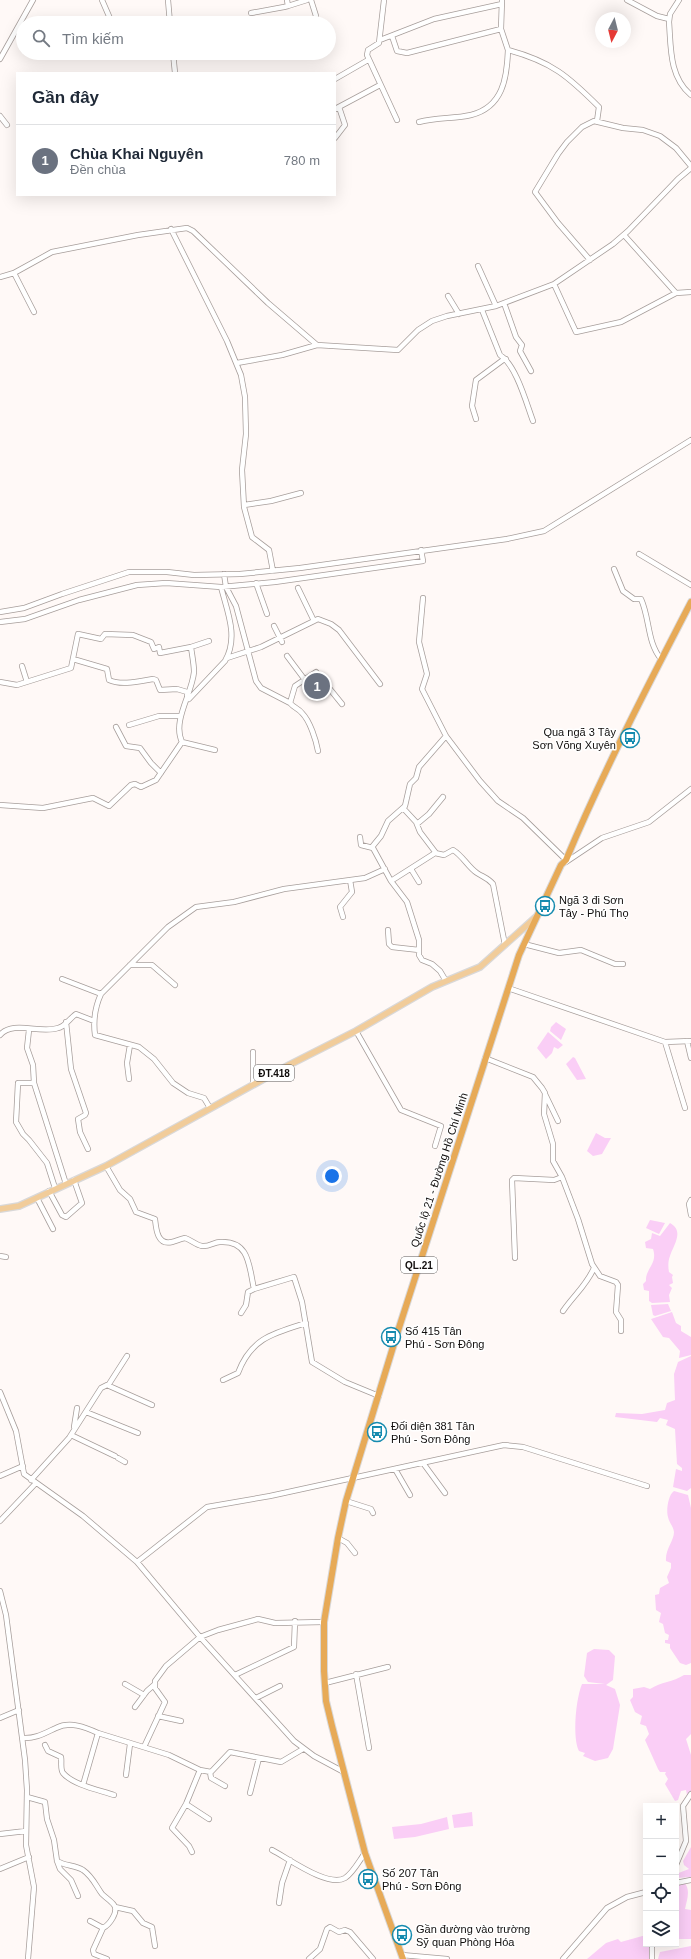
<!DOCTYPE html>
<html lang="vi">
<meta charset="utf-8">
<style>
:root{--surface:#fff;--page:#f2f2f3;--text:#1f2937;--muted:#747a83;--line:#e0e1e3;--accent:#7c3aed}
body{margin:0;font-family:Helvetica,sans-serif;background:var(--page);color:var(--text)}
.controls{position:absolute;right:12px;bottom:12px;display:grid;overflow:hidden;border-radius:0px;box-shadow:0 4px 16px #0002}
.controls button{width:36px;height:36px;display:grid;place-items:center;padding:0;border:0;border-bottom:1px solid var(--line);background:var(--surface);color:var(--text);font:20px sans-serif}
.compass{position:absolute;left:595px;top:12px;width:36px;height:36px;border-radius:50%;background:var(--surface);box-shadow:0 4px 16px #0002;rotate:187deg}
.you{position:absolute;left:332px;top:1176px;width:14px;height:14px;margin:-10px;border:3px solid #fff;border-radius:50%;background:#1a73e8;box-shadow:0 0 0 6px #1a73e833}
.badge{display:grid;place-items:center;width:26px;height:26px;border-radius:50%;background:var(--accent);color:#fff;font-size:13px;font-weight:700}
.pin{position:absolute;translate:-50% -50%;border:2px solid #fff;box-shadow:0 1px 4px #0006}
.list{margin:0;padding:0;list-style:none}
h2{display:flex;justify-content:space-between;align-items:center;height:52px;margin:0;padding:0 16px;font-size:17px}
h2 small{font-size:13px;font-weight:400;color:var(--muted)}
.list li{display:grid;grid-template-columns:26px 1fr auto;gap:12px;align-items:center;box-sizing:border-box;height:72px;padding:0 16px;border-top:1px solid var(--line)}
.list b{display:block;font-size:15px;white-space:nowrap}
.list p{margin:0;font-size:13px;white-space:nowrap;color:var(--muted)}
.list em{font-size:13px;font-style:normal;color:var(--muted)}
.icon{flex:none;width:22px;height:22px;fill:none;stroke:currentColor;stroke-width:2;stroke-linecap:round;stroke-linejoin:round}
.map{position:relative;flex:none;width:691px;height:1959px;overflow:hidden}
.search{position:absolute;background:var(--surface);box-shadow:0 4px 16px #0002;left:16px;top:16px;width:320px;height:44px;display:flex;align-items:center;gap:10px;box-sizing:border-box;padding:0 14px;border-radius:22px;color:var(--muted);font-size:15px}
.panel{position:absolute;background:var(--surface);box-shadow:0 4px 16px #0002;left:16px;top:72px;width:320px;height:124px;border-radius:0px}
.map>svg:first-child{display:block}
.water{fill:#facef6}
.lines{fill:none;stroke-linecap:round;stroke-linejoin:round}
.minor-casing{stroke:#a79e9b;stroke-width:6}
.major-casing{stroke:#d9d8d8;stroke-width:8}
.highway-casing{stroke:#d9d8d8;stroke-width:8}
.minor{stroke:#fff;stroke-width:4.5}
.major{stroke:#f1cc9a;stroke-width:5.5}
.highway{stroke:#e7aa57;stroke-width:6}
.labels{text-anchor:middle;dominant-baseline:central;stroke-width:3;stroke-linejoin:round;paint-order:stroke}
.shield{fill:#fff;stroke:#585656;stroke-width:1}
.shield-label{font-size:10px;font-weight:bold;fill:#110e0d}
.poi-label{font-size:11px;fill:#110e0d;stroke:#fff;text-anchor:start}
.street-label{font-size:11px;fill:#110e0d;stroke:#fff}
</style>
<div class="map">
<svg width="691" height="1959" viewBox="0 0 691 1959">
<rect width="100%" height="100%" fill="#fff9f7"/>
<path class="water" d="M 556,1022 L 566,1029 L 561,1040 L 550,1031 L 551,1027 Z
M 548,1032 L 563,1045 L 558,1049 L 554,1047 L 552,1053 L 546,1059 L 537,1048 Z
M 573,1057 L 575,1058 L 586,1079 L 577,1080 L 566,1064 Z
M 596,1133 L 605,1138 L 611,1138 L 602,1154 L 593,1156 L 587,1151 Z
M 650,1220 L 665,1223 L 659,1234 L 646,1228 Z
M 670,1223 C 685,1231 673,1246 670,1256 C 668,1261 668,1267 669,1272 L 673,1275 L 672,1277 L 673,1283 L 669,1285 L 672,1288 L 669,1295 L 670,1302 L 652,1303 L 649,1301 L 649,1291 L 644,1290 L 643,1284 L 646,1281 C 645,1269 658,1264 653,1249 L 646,1248 L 645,1242 L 651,1239 L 652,1233 L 660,1236 Z
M 668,1304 L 671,1311 L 655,1316 L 653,1315 L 651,1305 Z
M 672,1312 L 676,1323 L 681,1326 L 681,1331 L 691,1337 L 691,1355 L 679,1358 L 680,1351 L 669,1338 L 663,1337 L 651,1319 Z
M 691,1356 L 691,1488 L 687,1491 L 673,1487 L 676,1469 L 682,1471 L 682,1468 L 677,1464 L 675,1429 L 666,1425 L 668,1420 L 660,1418 L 657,1422 L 615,1417 L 616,1413 L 642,1414 L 665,1410 L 667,1403 L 675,1400 L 674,1374 L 678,1362 Z
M 674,1491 L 688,1495 L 691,1508 L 691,1663 L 686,1665 L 680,1663 L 670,1648 L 670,1644 L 665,1643 L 665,1640 L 668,1640 L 669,1635 L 665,1633 L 663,1624 L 659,1622 L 661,1613 L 656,1610 L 655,1595 L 659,1594 L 660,1588 L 669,1583 L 667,1577 L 671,1568 L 671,1563 L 666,1561 C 665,1549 674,1541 674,1532 C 673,1525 669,1523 668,1517 C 666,1511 668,1495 674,1491 Z
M 594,1649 L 609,1650 L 615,1656 L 613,1680 L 606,1685 L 615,1689 L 620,1705 L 613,1749 L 608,1758 L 595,1761 L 583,1756 L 585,1753 L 579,1751 C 572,1738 576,1698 582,1684 L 605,1684 L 588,1682 L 584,1676 L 587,1653 Z
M 684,1675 L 691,1675 L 691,1734 L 686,1739 L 691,1755 L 691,1792 L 687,1795 L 686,1790 L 681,1791 L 678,1800 L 675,1801 L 665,1784 L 668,1779 L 665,1774 L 666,1772 L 660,1772 L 658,1769 L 645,1740 L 649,1734 L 646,1726 L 640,1724 L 642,1716 L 635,1712 L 630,1700 L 633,1697 L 633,1689 L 644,1687 L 650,1689 C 661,1682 673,1682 684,1675 Z
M 472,1812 L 473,1826 L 454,1828 L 452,1815 Z
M 447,1817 L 449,1829 L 415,1837 L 394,1839 L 392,1827 L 421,1824 Z
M 691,1847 L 691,1877 L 676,1878 L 676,1874 L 689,1869 L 684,1865 L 683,1861 Z
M 684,1882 C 691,1890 687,1899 685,1909 L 691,1910 L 691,1939 L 676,1939 L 676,1883 Z
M 646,1935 L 646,1944 L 655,1944 L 651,1947 L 651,1959 L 587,1959 L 606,1943 L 618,1939 L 621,1942 Z
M 691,1946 L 691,1959 L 658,1959 L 660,1952 Z"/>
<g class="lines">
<g class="minor-casing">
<path id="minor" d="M 102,0 L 112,23
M 168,0 L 170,23
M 311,0 L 316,16 L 313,23
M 384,0 L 379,43 L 368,50 L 367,55 L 397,120
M 502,0 L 501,29 L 508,50 C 552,62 568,76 599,107 L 597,121
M 627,0 L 657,16 L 669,19
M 679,0 L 670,14 L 669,22 C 671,47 669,77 691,95
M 288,6 L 307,0
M 251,13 L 284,7 L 288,6 L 287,0
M 392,36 L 397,51 L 407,53 L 501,29
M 380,40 L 434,19 L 502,4
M 173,53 L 175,73
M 0,59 L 33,0
M 335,79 L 368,60
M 335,109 L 380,85
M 0,116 L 7,125
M 419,122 C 437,117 454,119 471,115 C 503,107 507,78 508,50
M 335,138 L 345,125 L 339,107
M 171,229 L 227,341 L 241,375 L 245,397 L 246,434 L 242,470 L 244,507 L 252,537 L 269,550 L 273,571
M 590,260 L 558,223 L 535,192 L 558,154 L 567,142 L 582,127 L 594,121 L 623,128 L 643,130 L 660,136 L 676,148 L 691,166
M 478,266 L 496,306
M 14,273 L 34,312
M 0,277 L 14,273 L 52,252 L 138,235 L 187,228 L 193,231 L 268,303 L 317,345 L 398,350 L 418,330 L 432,321 L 447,316 L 496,306 L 554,284 L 613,244 L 628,231 L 678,179 L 691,168
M 554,284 L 576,332 L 621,322 L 676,293 L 624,235
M 676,293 L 691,292
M 448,296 L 459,314
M 504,303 L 516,337 L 522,345 L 520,351 L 531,371
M 482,310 L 500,355 C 516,365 526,402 533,421
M 237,363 L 282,355 L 317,345
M 476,419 L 472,406 L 476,380 L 503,360 L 506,359
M 244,505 L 271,501 L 301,493
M 639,554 L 691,585
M 614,569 L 623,591 L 634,599 L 641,599 C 650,619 647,642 661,659
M 224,574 L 226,587 L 236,606 L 256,681 L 261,688 L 290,703 C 294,708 298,708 302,713 C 310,721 316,740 318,751
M 256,583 L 267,614
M 298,588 L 314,621
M 423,598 L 419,642 L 427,674 L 422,689 L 446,736 L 480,781 L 498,801 L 523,818 L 566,860
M 0,612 L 24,608 L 62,594 L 129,572 L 167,572 L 194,575 L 240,574 L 300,568 L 507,539 L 544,531 L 691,440
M 0,622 L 25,619 L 79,600 L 137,585 L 166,583 L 221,587 L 275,582 L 423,561 L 421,550
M 274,626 L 282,642
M 191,647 L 209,641
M 287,656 L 305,680
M 227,658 L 261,647 L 318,619 L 331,624 L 339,630 L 380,684
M 73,659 L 107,669 L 109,680 C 122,686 140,681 153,679 L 156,680 L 160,690 L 177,689 L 187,692 L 187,696
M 22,666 L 27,682
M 0,682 L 17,685 L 71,668 L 78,634 L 101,639 L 105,634 L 133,635 L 151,642 L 154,649 L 159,647 L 160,653 L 191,647 C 192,655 194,664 194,672 C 192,694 172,721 182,742
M 189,699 L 225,661 C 239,637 227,611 221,587
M 290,703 L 295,686 L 316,672 L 342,704
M 129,725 L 159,716 L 181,716
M 116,727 L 126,746 L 140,748 L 151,763 L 161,773
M 182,742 L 215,750
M 0,805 L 43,808 L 93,798 L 109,806 L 131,785 L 135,784 L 141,787 L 156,780 L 182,742
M 403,808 L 416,822 L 420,832 L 436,853
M 417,824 L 429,814 L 443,797
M 360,837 L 361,845 L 373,848 L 391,881 L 407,902 L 419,940 L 419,955 L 422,960 L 432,964 L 440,971 L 446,981
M 372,847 L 381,836 L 388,821 L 405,806 L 410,784 L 416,778 L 419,767 L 446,736
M 566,862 L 602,838 L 649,822 L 691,789
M 411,869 L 419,882
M 391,881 L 435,853 L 444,855 L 453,850 C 463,856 468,867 477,873 C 483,877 488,878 493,884 L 505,945
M 343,917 L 340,907 L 352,892 L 350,880
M 388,930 L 389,944 L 392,947 L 419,950
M 524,944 L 559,953 L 581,950 L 615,964 L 623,964
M 130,965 L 152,965 L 175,985
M 62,979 L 101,994
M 508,988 L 665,1042 L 691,1041
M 66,1022 L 71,1069 L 86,1113 L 85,1115 L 78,1119 L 80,1132 L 88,1149
M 29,1030 L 27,1048 L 33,1065 L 34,1083
M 356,1031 L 401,1110 L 441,1126 L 435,1146
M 0,1035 C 13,1020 40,1034 58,1028 C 65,1027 70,1018 76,1014 L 94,1021
M 687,1041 L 691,1058
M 665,1042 L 685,1108
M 485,1058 L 533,1077 L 542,1088 L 545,1093 L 544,1114 L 553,1144 L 553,1161 L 562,1177 L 578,1219 L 592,1264 L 600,1276 L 616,1282 L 618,1285 L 616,1312 L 621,1320 L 621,1331
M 129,1079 L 127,1063 L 130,1045
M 253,1084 L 253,1052
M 545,1094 L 558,1121
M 210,1108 L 204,1098 L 188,1093 L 173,1083 L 154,1059 L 139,1047 L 95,1035 C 93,1020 95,1007 101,994 L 168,927 L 196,907 L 234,902 L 284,889 L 365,878 L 385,869
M 106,1166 L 120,1190 L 130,1199 L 136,1212 L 155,1219 C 156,1228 157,1246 172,1242 C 176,1241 180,1239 185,1238 C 191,1240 196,1245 202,1246 C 209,1247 214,1242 220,1242 C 250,1240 249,1267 254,1289 L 294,1277 L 302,1302 L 312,1362 L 345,1382 L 379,1396
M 55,1188 L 47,1163 L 29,1140 L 23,1134 L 16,1122 L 18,1083 L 34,1083 L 66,1184
M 49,1191 L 62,1215 L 66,1217 L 82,1203 L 74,1180
M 37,1198 L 53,1229
M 691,1200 L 689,1204 L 691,1215
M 0,1256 L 6,1257
M 515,1258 L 512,1180 L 514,1178 L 554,1180 L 562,1177
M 563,1311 C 574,1295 586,1286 594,1268
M 241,1313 L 246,1305 L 248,1292 L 254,1289
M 223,1380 L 238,1373 C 251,1338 274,1333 306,1323
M 107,1385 L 152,1405
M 0,1392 L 16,1431 L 24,1474 L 83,1516 L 137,1562 L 200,1637 L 294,1741 L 314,1756 L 342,1771
M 86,1412 L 138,1433
M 74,1427 L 77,1408
M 71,1435 L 115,1456
M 118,1458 L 125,1462
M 423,1463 L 445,1493
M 395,1469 L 410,1495
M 0,1476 L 23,1466
M 31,1480 L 69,1438 L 101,1388 L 109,1384 L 127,1356
M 346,1501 L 371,1509 L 373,1513
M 0,1521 L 36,1483
M 338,1538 L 347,1543 L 355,1553
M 137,1562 L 207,1507 L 270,1496 L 504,1445 L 523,1447 L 647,1486
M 0,1591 L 6,1615 L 25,1760 L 27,1790 L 26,1845 L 34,1887 L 28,1959
M 356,1674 L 369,1748
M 235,1675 L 294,1647 L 295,1621
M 325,1683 L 388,1667
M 125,1684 L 144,1695
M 256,1698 L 280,1686
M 135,1707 L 147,1691 L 155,1684
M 158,1716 L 181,1721
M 0,1718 L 19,1710
M 98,1733 L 169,1755 L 200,1770
M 23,1738 C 35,1739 45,1733 56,1728 C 70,1721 85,1727 98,1733 L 83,1785
M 45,1745 L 48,1751 L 61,1757 C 62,1762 60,1769 63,1773 C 73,1785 99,1790 114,1795
M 144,1747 L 165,1702 L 155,1688 L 155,1681 L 166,1666 L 200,1637 L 218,1630 L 258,1619 L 275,1623 L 324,1622
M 210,1772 L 211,1778 L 225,1786
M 126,1775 L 130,1744
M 250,1793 L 259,1758
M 27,1797 L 45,1802 L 47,1819 L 54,1840 L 57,1861 L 60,1869 L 71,1880 L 78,1896
M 186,1804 L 209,1819
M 0,1834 L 26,1831
M 272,1850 C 288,1858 328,1888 345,1878 C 353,1873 359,1861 365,1853
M 192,1852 L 189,1846 L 172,1828 L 186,1804 L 200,1770 L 211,1772 L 230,1752 L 281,1762 L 303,1749
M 57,1861 C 65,1866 75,1865 83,1870 C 93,1877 96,1886 102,1894 C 106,1898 111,1901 114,1905 C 119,1912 109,1925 103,1928 L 90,1921
M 676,1865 L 686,1841 L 683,1806 L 691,1794
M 0,1869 L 29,1857
M 676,1883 L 691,1880
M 279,1903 L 282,1883 L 290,1860
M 115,1907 L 133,1911 L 143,1923 L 152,1927 L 155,1946
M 103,1928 L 93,1950 L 94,1954 L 107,1959
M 652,1948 L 652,1959
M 402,1955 L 447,1959
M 309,1959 L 320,1949 L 327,1929 L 330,1927 L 339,1932 L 345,1930 L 350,1932 L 373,1959
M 563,1959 L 607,1908 L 627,1897 L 646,1892"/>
</g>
<g class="major-casing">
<path id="major" d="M 0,1209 L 19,1206 L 106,1166 L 289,1065 L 356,1031 L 432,987 L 480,967 L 536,917"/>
</g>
<g class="highway-casing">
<path id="highway" d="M 403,1959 L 365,1853 L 332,1726 L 326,1701 L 324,1671 L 324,1622 L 338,1538 L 346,1501 L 397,1334 L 519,955 L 561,865 L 566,860 C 603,772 647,687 691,602"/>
</g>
<use href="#minor" class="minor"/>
<use href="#major" class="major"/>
<use href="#highway" class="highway"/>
</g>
<defs>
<g id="bus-ring" transform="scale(1)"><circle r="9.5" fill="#fff" stroke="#168baf" stroke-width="1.5"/><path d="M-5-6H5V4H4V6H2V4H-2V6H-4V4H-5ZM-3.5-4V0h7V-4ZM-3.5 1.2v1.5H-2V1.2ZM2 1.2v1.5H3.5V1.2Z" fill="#168baf"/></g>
</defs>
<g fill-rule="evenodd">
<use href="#bus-ring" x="630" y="738"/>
<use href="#bus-ring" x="545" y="906"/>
<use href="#bus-ring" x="391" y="1337"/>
<use href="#bus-ring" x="377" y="1432"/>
<use href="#bus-ring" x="368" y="1879"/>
<use href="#bus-ring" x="402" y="1935"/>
</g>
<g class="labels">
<g class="shield">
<rect x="254" y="1065" width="40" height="16" rx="3"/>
<rect x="401" y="1257" width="36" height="16" rx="3"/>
</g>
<g class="shield-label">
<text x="274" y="1073">ĐT.418</text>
<text x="419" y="1265">QL.21</text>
</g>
<g class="poi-label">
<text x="616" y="732" text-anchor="end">Qua ngã 3 Tây<tspan x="616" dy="13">Sơn Võng Xuyên</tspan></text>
<text x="559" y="900">Ngã 3 đi Sơn<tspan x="559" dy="13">Tây - Phú Thọ</tspan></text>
<text x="405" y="1331">Số 415 Tân<tspan x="405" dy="13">Phú - Sơn Đông</tspan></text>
<text x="391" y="1426">Đối diện 381 Tân<tspan x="391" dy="13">Phú - Sơn Đông</tspan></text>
<text x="382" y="1873">Số 207 Tân<tspan x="382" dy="13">Phú - Sơn Đông</tspan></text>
<text x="416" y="1929">Gần đường vào trường<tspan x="416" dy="13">Sỹ quan Phòng Hóa</tspan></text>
</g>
<g class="street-label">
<text transform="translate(439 1170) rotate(-72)">Quốc lộ 21 - Đường Hồ Chí Minh</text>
</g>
</g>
</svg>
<div class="controls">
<button>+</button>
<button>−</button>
<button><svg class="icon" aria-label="locate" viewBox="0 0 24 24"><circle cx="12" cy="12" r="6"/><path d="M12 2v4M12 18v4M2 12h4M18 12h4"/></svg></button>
<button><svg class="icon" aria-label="layers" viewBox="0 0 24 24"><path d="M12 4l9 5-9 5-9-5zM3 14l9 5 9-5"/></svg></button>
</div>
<svg class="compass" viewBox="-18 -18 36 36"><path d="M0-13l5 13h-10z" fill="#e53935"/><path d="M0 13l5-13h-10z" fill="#747a83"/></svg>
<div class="you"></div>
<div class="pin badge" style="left:317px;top:686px;background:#6b7280">1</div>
<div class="search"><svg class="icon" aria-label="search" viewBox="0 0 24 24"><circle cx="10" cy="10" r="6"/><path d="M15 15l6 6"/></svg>Tìm kiếm</div>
<section class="panel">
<h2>Gần đây<small></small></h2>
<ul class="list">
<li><span class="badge" style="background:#6b7280">1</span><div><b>Chùa Khai Nguyên</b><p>Đền chùa</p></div><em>780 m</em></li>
</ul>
</section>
</div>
